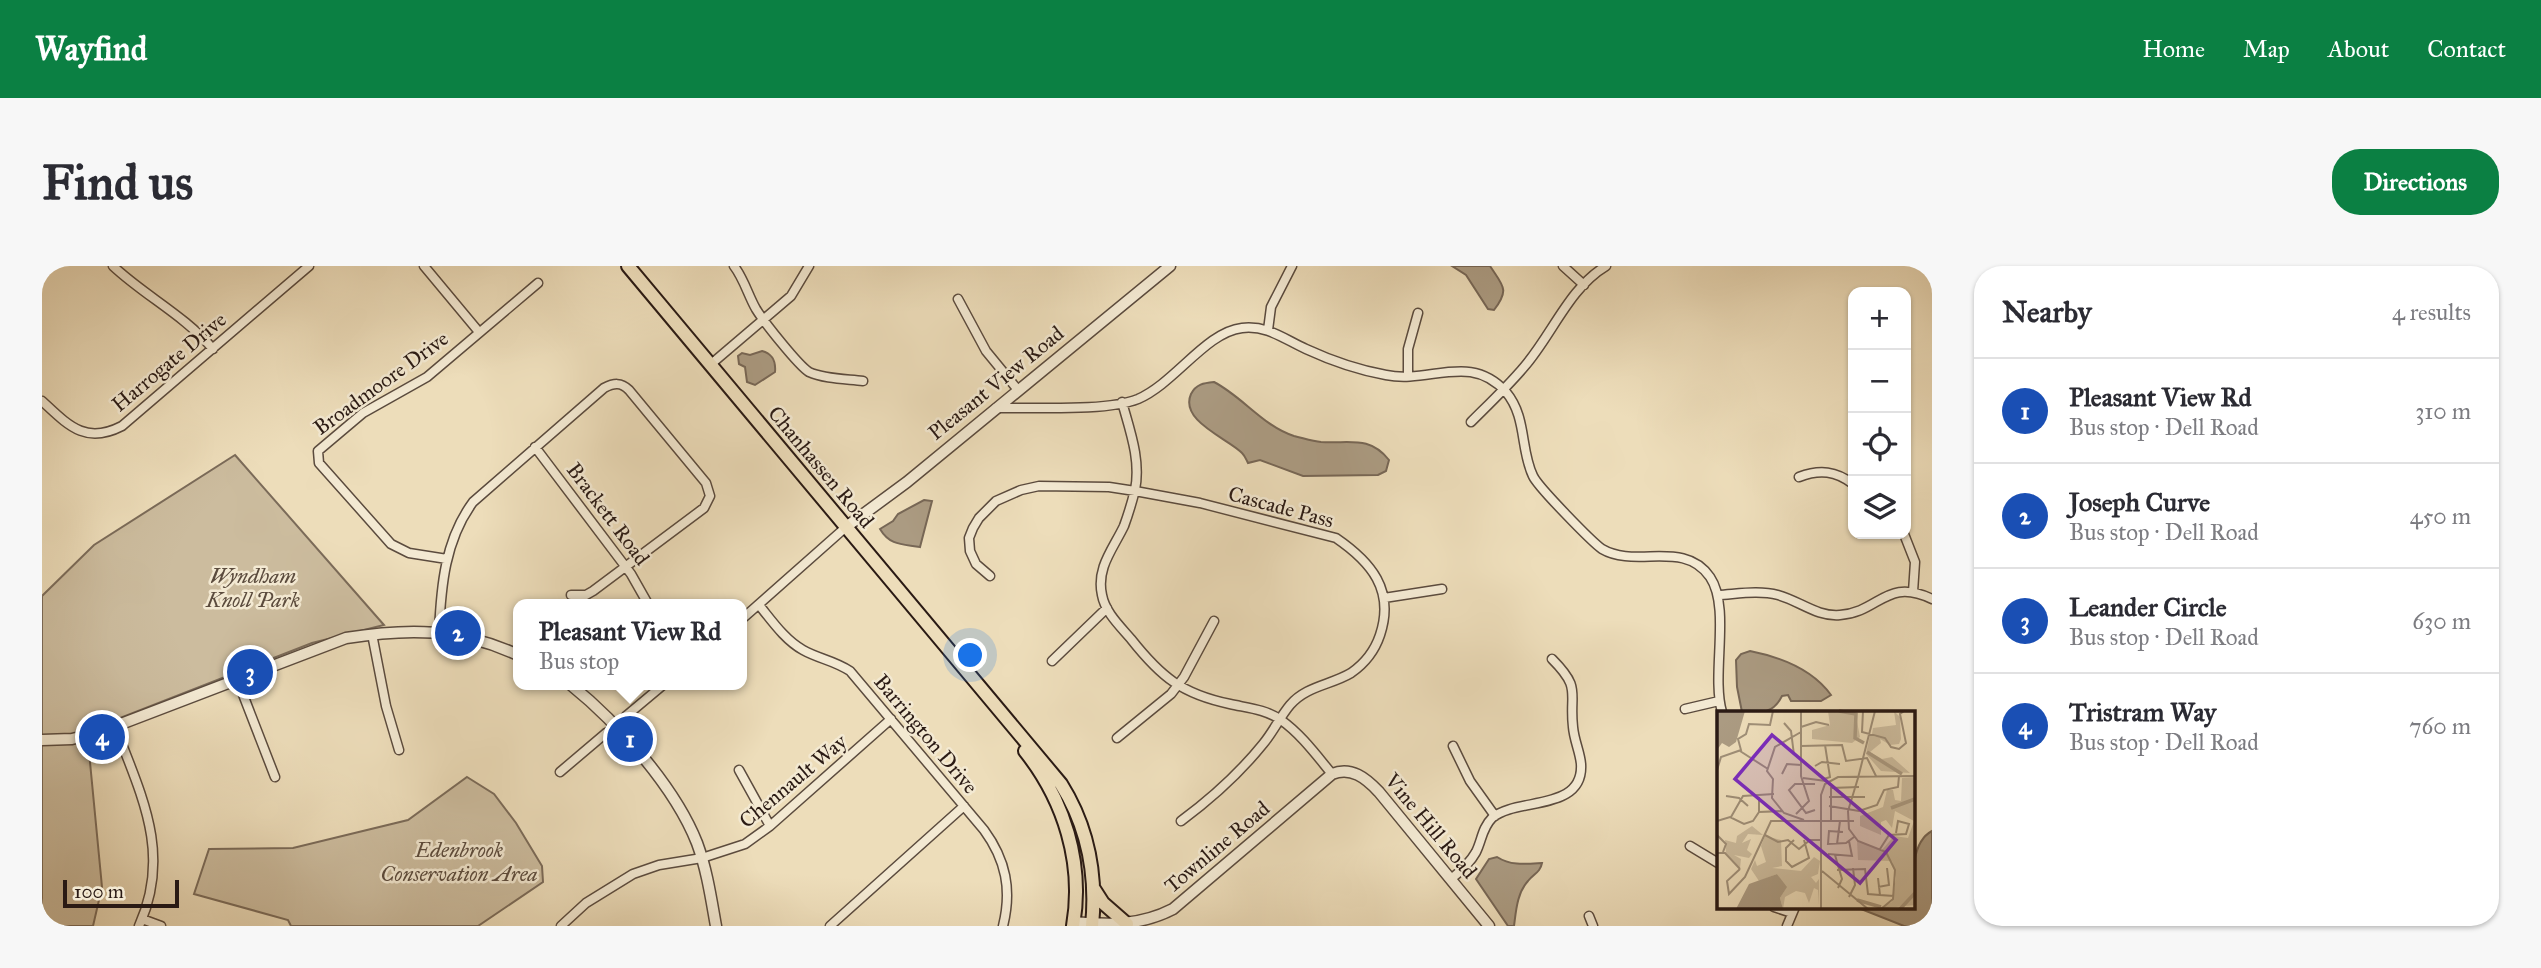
<!DOCTYPE html>
<meta charset="utf-8">
<style>
:root{--surface:#fff;--page:#f7f7f7;--text:#2b2b33;--muted:#7c7c81;--line:#e1e1e2;--accent:#0b8043}
body{margin:0;font-family:"IM FELL Great Primer",serif;background:var(--page);color:var(--text)}
.controls{position:absolute;right:21px;top:21px;display:grid;overflow:hidden;border-radius:14px;box-shadow:0 2px 5px #0004}
.controls button{width:63px;height:63px;display:grid;place-items:center;padding:0;border:0;border-bottom:2px solid var(--line);background:var(--surface);color:var(--text);font:35px sans-serif}
.scale{position:absolute;left:21px;bottom:18px;width:116px;box-sizing:border-box;padding-left:7px;border:4px solid #2a1a14;border-top:0;font-size:19px;line-height:24px;white-space:nowrap;color:#2a1a14;-webkit-text-stroke:5px #f3e9d2;paint-order:stroke}
.you{position:absolute;left:929px;top:390px;width:24px;height:24px;margin:-18px;border:5px solid #fff;border-radius:50%;background:#1a73e8;box-shadow:0 0 0 10px #1a73e833}
.badge{display:grid;place-items:center;width:46px;height:46px;border-radius:50%;background:var(--accent);color:#fff;font-size:23px;font-weight:700}
.pin{position:absolute;translate:-50% -50%;border:4px solid #fff;box-shadow:0 2px 7px #0006}
.popup{position:absolute;left:471px;top:333px;width:234px;height:91px;box-sizing:border-box;display:grid;place-content:center;border-radius:14px;background:var(--surface);filter:drop-shadow(0 2px 5px #0005);font-size:23px;white-space:nowrap;color:var(--muted)}
.popup b{font-size:26px;color:var(--text)}
.popup::after{content:'';position:absolute;left:50%;top:100%;margin-left:-14px;border:14px solid transparent;border-top-color:var(--surface)}
.list{margin:0;padding:0;list-style:none}
h2{display:flex;justify-content:space-between;align-items:center;height:91px;margin:0;padding:0 28px;font-size:30px}
h2 small{font-size:23px;font-weight:400;color:var(--muted)}
.list li{display:grid;grid-template-columns:46px 1fr auto;gap:21px;align-items:center;box-sizing:border-box;height:105px;padding:0 28px;border-top:2px solid var(--line)}
.list b{display:block;font-size:26px;white-space:nowrap}
.list p{margin:0;font-size:23px;white-space:nowrap;color:var(--muted)}
.list em{font-size:23px;font-style:normal;color:var(--muted)}
.icon{flex:none;width:38px;height:38px;fill:none;stroke:currentColor;stroke-width:2;stroke-linecap:round;stroke-linejoin:round}
.map{position:relative;flex:none;width:1890px;height:660px;overflow:hidden;border-radius:28px}
header{display:flex;align-items:center;gap:42px;box-sizing:border-box;height:98px;padding:0 35px;background:var(--accent);color:#fff}
header strong{font-size:33px}
nav{display:flex;gap:38px;margin-inline-start:auto;font-size:24px}
.intro{display:flex;align-items:center;justify-content:space-between;box-sizing:border-box;height:168px;padding:0 42px}
h1{margin:0;font-size:49px}
.button{padding:18px 32px;border-radius:28px;background:var(--accent);color:#fff;font-size:24px;font-weight:700}
main{display:flex;gap:42px;padding:0 42px}
aside{flex:1;background:var(--surface);border-radius:28px;box-shadow:0 2px 5px #0004}
.map>svg:first-child{display:block}
.green{fill:#ccbc9e;stroke:#7b6b59;stroke-width:2}
.water{fill:#ab9b82;stroke:#776756;stroke-width:2}
.lines{fill:none;stroke-linecap:round;stroke-linejoin:round}
.minor-casing{stroke:#5b4b3e;stroke-width:11}
.tertiary-casing{stroke:#5b4b3e;stroke-width:13}
.primary-casing{stroke:#2a1a14;stroke-width:16}
.minor{stroke:#f3e9d2;stroke-width:8}
.tertiary{stroke:#f3e9d2;stroke-width:10}
.primary{stroke:#edddba;stroke-width:12}
.labels{text-anchor:middle;dominant-baseline:central;stroke-width:5;stroke-linejoin:round;paint-order:stroke}
.street-label{font-size:21px;fill:#2a1a14;stroke:#f3e9d2}
.park-label{font-size:21px;font-style:italic;fill:#5b4b3d;stroke:#f3e9d2}
.inset-river{fill:none;stroke:#ab9b82;stroke-width:3.5}
.inset-road{fill:none;stroke:#9f8f78;stroke-width:2}
.view{fill:#7b2cbf;fill-opacity:0.15;stroke:#7b2cbf;stroke-width:3.5}
.inset-edge{fill:none;stroke:#2a1a14;stroke-width:3.5}
</style>
<header>
<strong>Wayfind</strong>
<nav><a>Home</a><a>Map</a><a>About</a><a>Contact</a></nav>
</header>
<div class="intro"><h1>Find us</h1><a class="button">Directions</a></div>
<main>
<div class="map">
<svg width="1890" height="660" viewBox="0 0 1890 660">
<rect width="100%" height="100%" fill="#edddba"/>
<filter id="stains"><feTurbulence type="fractalNoise" baseFrequency=".00286" numOctaves="4"/><feColorMatrix values="0 0 0 0 .2 0 0 0 0 .09 0 0 0 0 .02 0 0 0 .5 -.17"/></filter>
<radialGradient id="worn" r=".72"><stop offset=".6" stop-color="#630" stop-opacity="0"/><stop offset="1" stop-color="#630" stop-opacity=".3"/></radialGradient>
<path class="green" d="M 193,189 L 342,359 L 270,377 L 45,465 L 60,621 L 51,660 L 0,660 L 0,330 L 52,279 Z
M 425,511 L 452,528 L 474,557 L 500,600 L 501,616 L 436,660 L 249,660 L 246,654 L 152,628 L 167,583 L 251,582 L 366,554 Z"/>
<path class="water" d="M 1410,0 L 1448,0 C 1461,20 1468,23 1452,44 L 1446,43 L 1424,9 Z
M 720,85 C 731,88 734,95 733,106 L 713,119 L 705,116 L 703,101 L 697,98 L 696,90 L 700,87 L 708,89 Z
M 1172,116 C 1201,131 1221,160 1252,170 C 1261,172 1270,175 1279,176 C 1307,178 1327,169 1347,194 L 1344,205 L 1336,209 L 1261,210 L 1218,194 L 1206,197 C 1204,193 1203,190 1200,187 C 1187,173 1137,155 1149,128 C 1154,118 1162,117 1172,116 Z
M 882,234 L 890,235 L 878,281 C 861,278 848,280 838,263 L 851,255 L 856,248 Z
M 1708,385 C 1738,391 1771,404 1789,429 L 1779,435 L 1749,435 L 1746,429 L 1740,430 C 1731,448 1719,447 1700,446 L 1695,421 L 1694,394 L 1699,388 Z
M 1890,565 L 1890,660 L 1862,660 L 1814,641 L 1871,641 C 1871,618 1867,577 1890,565 Z
M 1455,591 C 1469,600 1484,598 1500,597 C 1498,607 1492,607 1486,615 C 1475,627 1474,645 1472,660 L 1466,660 L 1434,613 L 1447,593 Z"/>
<g class="lines">
<g class="minor-casing">
<path id="minor" d="M 71,0 C 103,30 142,49 171,83
M 382,0 L 437,66
M 692,0 C 702,13 706,29 714,43 C 722,56 756,99 767,106 C 782,113 805,113 821,115
M 1521,0 L 1542,19
M 916,33 L 944,85 L 976,124
M 1226,64 L 1229,41 L 1250,0
M 668,99 L 749,30 L 767,0
M 1366,110 L 1366,83 L 1376,47
M 0,135 C 26,159 43,179 80,160 L 267,0
M 1080,136 C 1088,165 1099,194 1093,224 C 1090,236 1086,249 1082,260 C 1071,283 1054,302 1060,329 C 1063,346 1078,360 1089,373 C 1119,411 1140,428 1188,438 C 1206,442 1223,443 1239,454 C 1259,468 1275,490 1290,508
M 954,142 C 991,141 1064,146 1096,133 C 1133,117 1164,66 1200,62 C 1225,59 1242,73 1264,83 C 1290,95 1316,104 1344,109 C 1388,118 1428,86 1464,126 C 1485,151 1478,183 1491,210 C 1496,221 1550,276 1560,283 C 1594,303 1642,273 1668,311 C 1689,342 1669,408 1680,446
M 1429,156 C 1447,138 1466,120 1482,101 C 1510,69 1527,22 1564,0
M 493,181 L 589,308 L 606,338
M 1757,211 C 1778,203 1794,205 1811,218
M 1862,268 L 1873,296 L 1871,326
M 405,293 L 367,287 L 349,278 L 277,197 L 276,185 L 321,147 L 385,111 L 496,17
M 948,310 L 934,298 L 928,285 L 927,272 L 931,262 L 937,252 L 954,235 L 979,224 L 997,220 L 1067,221 L 1093,225 L 1158,237 L 1294,272 C 1329,296 1353,324 1338,369 C 1333,384 1322,398 1309,407 C 1289,419 1264,420 1248,439 C 1238,451 1231,466 1221,478 C 1196,509 1170,532 1139,555
M 1676,329 C 1695,328 1717,324 1736,329 C 1758,335 1775,351 1798,349 C 1838,346 1844,311 1890,333
M 1342,332 L 1400,323
M 717,339 C 730,355 743,374 761,384 C 777,393 791,394 808,405 L 942,564 C 964,594 970,624 961,660
M 700,353 L 804,261
M 397,366 C 399,320 403,274 431,236 L 562,122 C 572,117 579,116 587,124 L 664,217 L 668,230 L 662,242 L 551,325 L 544,329 L 529,329
M 330,368 L 344,440 L 357,484
M 1010,395 L 1065,342
M 195,413 L 233,511
M 1643,443 L 1677,435
M 73,460 C 99,529 130,587 97,660
M 1075,472 L 1129,428 L 1142,411 L 1172,355
M 1411,480 L 1428,515 L 1453,550
M 697,504 L 728,560
M 518,506 L 564,467 L 574,462 L 584,450 L 621,419
M 1648,580 L 1676,597
M 1409,613 C 1419,605 1428,597 1434,586 C 1440,574 1440,562 1450,552 C 1474,531 1542,546 1539,498 C 1538,486 1532,474 1531,461 C 1527,426 1540,423 1510,393
M 1732,641 L 1750,647
M 1547,650 L 1551,660
M 100,653 L 119,660
M 519,660 L 544,637 L 591,608 L 617,599 L 660,592 L 703,578 L 728,560 L 849,453
M 788,660 L 922,540
M 1745,660 L 1753,641"/>
</g>
<g class="tertiary-casing">
<path id="tertiary" d="M 804,261 L 865,216 L 1128,0
M 529,419 C 575,456 633,521 655,577 C 665,604 669,632 674,660
M 0,474 L 30,473 L 58,466 L 304,372 C 366,362 418,362 476,389
M 1031,656 C 1067,659 1098,660 1131,643 L 1290,508 C 1309,500 1324,512 1337,526 L 1447,660"/>
</g>
<g class="primary-casing">
<path id="primary" d="M 586,0 L 1019,518 C 1046,561 1055,610 1050,660
M 983,485 C 1022,534 1042,597 1031,660
M 1052,623 L 1061,637 L 1085,658"/>
</g>
<use href="#minor" class="minor"/>
<use href="#tertiary" class="tertiary"/>
<use href="#primary" class="primary"/>
</g>
<g class="labels">
<g class="street-label">
<text transform="translate(127 96) rotate(-40)">Harrogate Drive</text>
<text transform="translate(339 117) rotate(-36)">Broadmoore Drive</text>
<text transform="translate(954 117) rotate(-39)">Pleasant View Road</text>
<text transform="translate(779 201) rotate(50)">Chanhassen Road</text>
<text transform="translate(1239 241) rotate(15)">Cascade Pass</text>
<text transform="translate(566 248) rotate(53)">Brackett Road</text>
<text transform="translate(884 468) rotate(50)">Barrington Drive</text>
<text transform="translate(751 515) rotate(-40)">Chennault Way</text>
<text transform="translate(1389 560) rotate(50)">Vine Hill Road</text>
<text transform="translate(1175 581) rotate(-40)">Townline Road</text>
</g>
<g class="park-label">
<text x="211" y="310">Wyndham<tspan x="211" dy="24">Knoll Park</tspan></text>
<text x="417" y="584">Edenbrook<tspan x="417" dy="24">Conservation Area</tspan></text>
</g>
</g>
<g transform="translate(1675 445)">
<rect width="198" height="198" fill="#edddba"/>
<path d="M 111,0 L 138,0 L 143,26 L 135,32 L 95,28 L 95,19 L 113,14 ZM 177,0 L 183,6 L 184,28 L 182,33 L 173,34 L 155,23 L 156,17 L 179,14 ZM 153,24 L 163,27 L 164,32 L 153,41 L 165,48 L 175,46 L 193,62 L 164,60 L 149,43 ZM 198,66 L 198,194 L 160,198 L 175,191 L 179,167 L 175,150 L 141,149 L 140,130 L 165,139 L 177,125 L 191,127 L 197,110 L 178,100 L 175,117 L 169,109 L 164,111 L 164,124 L 143,115 L 143,105 L 166,96 L 170,79 L 176,79 L 178,89 L 184,90 L 185,67 ZM 35,115 L 46,124 L 31,123 L 25,132 L 34,128 L 30,139 L 35,143 L 32,147 L 17,144 L 24,148 L 23,157 L 9,142 L 8,129 L 19,132 L 20,125 ZM 48,125 L 64,129 L 65,155 L 55,157 L 84,160 L 97,146 L 103,150 L 101,163 L 94,166 L 99,172 L 102,168 L 102,194 L 101,179 L 97,177 L 92,192 L 88,182 L 79,180 L 68,186 L 66,198 L 63,187 L 69,177 L 60,163 L 42,170 L 34,158 L 38,149 L 40,155 L 49,151 L 44,135 Z" fill="#ccbc9e"/>
<path d="M 0,0 L 28,0 L 19,31 L 12,36 L 5,32 L 0,39 ZM 60,163 L 70,176 L 63,187 L 66,198 L 19,198 L 32,173 Z" fill="#ab9b82"/>
<path class="inset-river" d="M 122,0 L 139,3 L 138,27 L 147,32M 150,41 L 185,63M 174,97 L 198,88M 140,189 L 164,196M 183,198 L 198,182"/>
<path class="inset-road" d="M 146,0 L 145,21 L 168,27 L 174,36 L 182,38 L 189,32 L 183,3 L 187,0M 67,12 L 74,20 L 77,44M 84,16 L 99,11 L 112,14M 84,21 L 58,36 L 50,60 L 56,68 L 55,87 L 67,102 L 87,109M 84,35 L 125,34 L 129,50 L 150,47 L 159,65M 23,40 L 51,58M 98,55 L 105,51 L 123,53M 0,59 L 4,46 L 24,39 L 21,28 L 29,23 L 32,13 L 53,14 L 56,0M 65,63 L 70,53 L 84,54M 86,67 L 109,70M 141,67 L 131,100 L 132,118 L 141,130 L 169,141 L 178,159 L 176,188 L 164,198M 141,67 L 158,0M 107,68 L 113,66 L 108,34M 9,85 L 22,87 L 31,95M 112,86 L 148,86M 112,95 L 142,100 L 160,94 L 167,79 L 181,76 L 182,65M 98,99 L 89,102 L 72,79 L 78,73 L 98,73M 42,101 L 66,100M 79,103 L 92,90 L 84,65 L 84,0M 14,106 L 26,85 L 57,83M 0,110 L 13,106 L 27,113 L 36,110 L 42,101 L 42,86M 114,110 L 114,77 L 142,76M 126,121 L 112,120 L 111,133 L 129,132 L 137,126M 0,124 L 9,133 L 6,141M 48,124 L 61,131 L 71,129 L 82,138 L 93,129 L 104,129M 77,129 L 69,137 L 69,150 L 75,156 L 92,147 L 87,129M 120,133 L 123,110M 163,138 L 172,124 L 189,123 L 192,113 L 181,110 L 179,122M 0,142 L 8,142 L 23,158M 111,143 L 135,145 L 132,130M 118,144 L 125,168 L 121,177M 23,158 L 10,170 L 12,183 L 28,166 L 54,110 L 137,110M 120,159 L 148,158 L 151,183 L 163,184M 105,160 L 151,198M 161,167 L 163,184 L 177,185M 161,176 L 172,174 L 170,157M 132,186 L 138,174 L 136,157M 104,198 L 104,84 L 108,73 L 121,66 L 198,65"/>
<path class="view" d="M 55,24 L 179,129 L 143,172 L 18,68 Z"/>
<rect width="198" height="198" class="inset-edge"/>
</g>
<rect width="100%" height="100%" filter="url(#stains)"/>
<rect width="100%" height="100%" fill="url(#worn)"/>
</svg>
<div class="controls">
<button>+</button>
<button>−</button>
<button><svg class="icon" aria-label="locate" viewBox="0 0 24 24"><circle cx="12" cy="12" r="6"/><path d="M12 2v4M12 18v4M2 12h4M18 12h4"/></svg></button>
<button><svg class="icon" aria-label="layers" viewBox="0 0 24 24"><path d="M12 4l9 5-9 5-9-5zM3 14l9 5 9-5"/></svg></button>
</div>
<div class="scale">100 m</div>
<div class="you"></div>
<div class="pin badge" style="left:588px;top:473px;background:#1a4fb4">1</div>
<div class="popup"><b>Pleasant View Rd</b>Bus stop</div>
<div class="pin badge" style="left:416px;top:367px;background:#1a4fb4">2</div>
<div class="pin badge" style="left:208px;top:406px;background:#1a4fb4">3</div>
<div class="pin badge" style="left:60px;top:471px;background:#1a4fb4">4</div>
</div>
<aside>
<h2>Nearby<small>4 results</small></h2>
<ul class="list">
<li><span class="badge" style="background:#1a4fb4">1</span><div><b>Pleasant View Rd</b><p>Bus stop · Dell Road</p></div><em>310 m</em></li>
<li><span class="badge" style="background:#1a4fb4">2</span><div><b>Joseph Curve</b><p>Bus stop · Dell Road</p></div><em>450 m</em></li>
<li><span class="badge" style="background:#1a4fb4">3</span><div><b>Leander Circle</b><p>Bus stop · Dell Road</p></div><em>630 m</em></li>
<li><span class="badge" style="background:#1a4fb4">4</span><div><b>Tristram Way</b><p>Bus stop · Dell Road</p></div><em>760 m</em></li>
</ul>
</aside>
</main>
